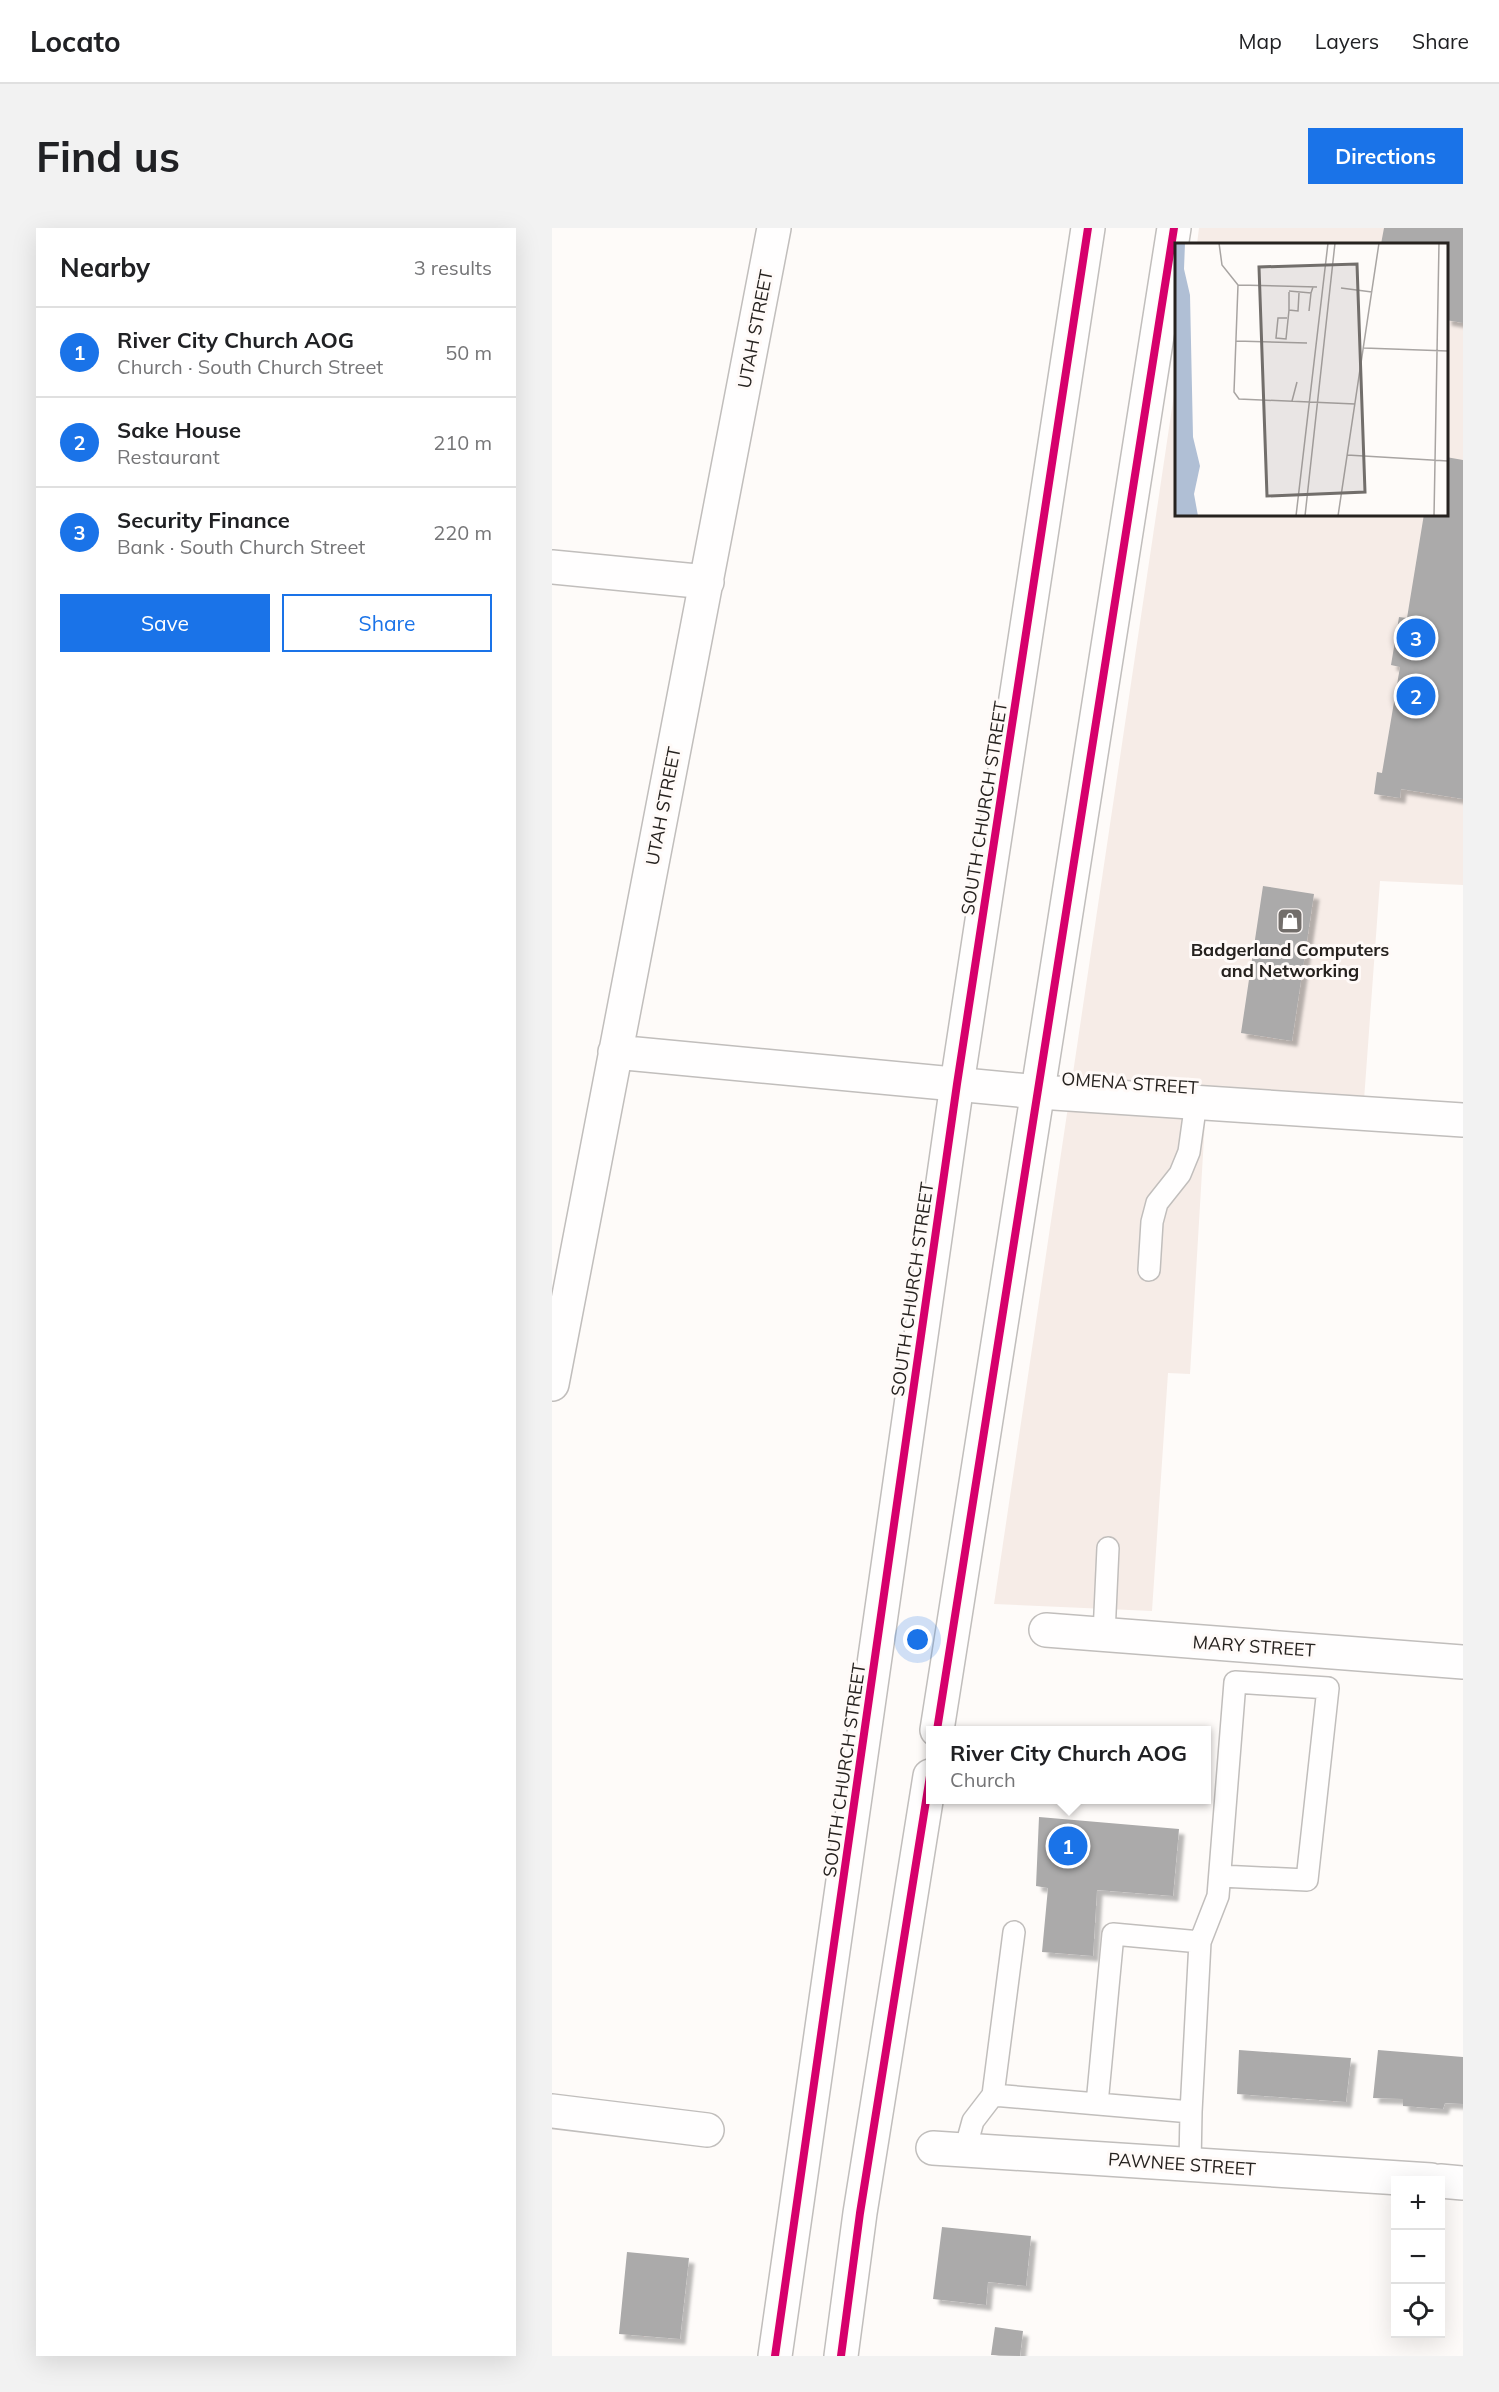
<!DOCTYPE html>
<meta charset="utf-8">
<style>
:root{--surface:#fff;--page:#f2f2f2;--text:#202124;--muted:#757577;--line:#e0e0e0;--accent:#1a73e8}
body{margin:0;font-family:Mulish,sans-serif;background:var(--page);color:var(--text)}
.controls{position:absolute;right:18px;bottom:18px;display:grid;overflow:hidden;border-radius:0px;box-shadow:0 6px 24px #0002}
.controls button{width:54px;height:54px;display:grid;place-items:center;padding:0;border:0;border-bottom:2px solid var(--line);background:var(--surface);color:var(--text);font:30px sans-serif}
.you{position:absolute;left:366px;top:1412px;width:21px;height:21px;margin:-15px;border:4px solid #fff;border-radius:50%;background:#1a73e8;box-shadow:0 0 0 9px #1a73e833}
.badge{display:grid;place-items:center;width:39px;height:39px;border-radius:50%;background:var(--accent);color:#fff;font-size:20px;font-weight:700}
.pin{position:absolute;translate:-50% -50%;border:3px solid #fff;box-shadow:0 2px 6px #0006}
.popup{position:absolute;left:374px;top:1498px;width:285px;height:78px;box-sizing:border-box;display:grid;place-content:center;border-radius:0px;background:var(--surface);filter:drop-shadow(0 2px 4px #0005);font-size:20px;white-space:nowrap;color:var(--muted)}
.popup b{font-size:22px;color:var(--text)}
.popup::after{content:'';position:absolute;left:50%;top:100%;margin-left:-12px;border:12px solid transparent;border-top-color:var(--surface)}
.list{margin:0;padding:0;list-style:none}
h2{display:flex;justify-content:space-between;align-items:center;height:78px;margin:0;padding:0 24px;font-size:26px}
h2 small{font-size:20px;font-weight:400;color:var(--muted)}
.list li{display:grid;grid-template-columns:39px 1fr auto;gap:18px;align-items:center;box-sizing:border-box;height:90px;padding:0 24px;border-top:2px solid var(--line)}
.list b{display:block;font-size:22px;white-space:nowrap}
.list p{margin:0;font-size:20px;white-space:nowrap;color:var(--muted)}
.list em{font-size:20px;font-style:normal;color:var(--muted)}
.actions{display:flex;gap:12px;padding:18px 24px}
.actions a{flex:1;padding:14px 0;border:2px solid var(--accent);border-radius:0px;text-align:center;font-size:21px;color:var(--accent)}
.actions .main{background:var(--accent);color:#fff}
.icon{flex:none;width:33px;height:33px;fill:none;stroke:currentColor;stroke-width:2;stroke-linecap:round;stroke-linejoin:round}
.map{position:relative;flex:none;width:911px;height:2128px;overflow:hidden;border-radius:0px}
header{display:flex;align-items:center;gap:36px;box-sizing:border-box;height:84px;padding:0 30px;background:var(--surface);border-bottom:2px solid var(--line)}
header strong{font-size:28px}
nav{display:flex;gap:33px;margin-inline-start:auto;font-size:21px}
.intro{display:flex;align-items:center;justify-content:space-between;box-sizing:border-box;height:144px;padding:0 36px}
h1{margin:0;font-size:42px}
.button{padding:15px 27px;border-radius:0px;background:var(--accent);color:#fff;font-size:21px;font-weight:700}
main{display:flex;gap:36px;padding:0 36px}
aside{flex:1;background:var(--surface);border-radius:0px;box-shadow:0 6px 24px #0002}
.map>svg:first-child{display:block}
.built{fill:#f6ece7}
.building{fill:#abaaaa;filter:url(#shadow)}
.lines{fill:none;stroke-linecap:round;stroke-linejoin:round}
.lane-casing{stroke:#c1bebc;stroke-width:24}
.street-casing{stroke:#c1bebc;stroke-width:36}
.secondary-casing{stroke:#c1bebc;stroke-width:36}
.lane{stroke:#fffefe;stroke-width:21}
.street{stroke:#fffefe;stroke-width:33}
.secondary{stroke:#fffefe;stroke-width:33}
.cycleway-casing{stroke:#fffaf8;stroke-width:11}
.cycleway{stroke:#d6006c;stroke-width:8}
.labels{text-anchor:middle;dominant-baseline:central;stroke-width:6;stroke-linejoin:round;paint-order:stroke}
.street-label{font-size:18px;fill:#26221f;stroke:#fffaf8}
.poi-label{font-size:18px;font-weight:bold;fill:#26221f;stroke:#fffaf8}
.inset-road{fill:none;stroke:#a8a4a2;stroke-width:1.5}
.view{fill:#726e6b;fill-opacity:0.15;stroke:#726e6b;stroke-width:3}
.inset-edge{fill:none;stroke:#26221f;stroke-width:3}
</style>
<header>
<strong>Locato</strong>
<nav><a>Map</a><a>Layers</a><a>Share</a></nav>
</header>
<div class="intro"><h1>Find us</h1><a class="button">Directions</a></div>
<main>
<aside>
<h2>Nearby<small>3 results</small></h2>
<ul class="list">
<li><span class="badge">1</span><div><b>River City Church AOG</b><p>Church · South Church Street</p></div><em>50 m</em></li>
<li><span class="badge">2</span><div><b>Sake House</b><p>Restaurant</p></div><em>210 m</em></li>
<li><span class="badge">3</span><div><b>Security Finance</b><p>Bank · South Church Street</p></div><em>220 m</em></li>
</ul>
<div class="actions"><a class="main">Save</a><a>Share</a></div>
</aside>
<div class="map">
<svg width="911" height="2128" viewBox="0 0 911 2128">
<defs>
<filter id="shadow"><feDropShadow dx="5.5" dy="5.5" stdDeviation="1.5" flood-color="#0004"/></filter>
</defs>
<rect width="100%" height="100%" fill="#fefbf9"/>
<path class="built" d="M 647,0 L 911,0 L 911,657 L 828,653 L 812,872 L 655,859 L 638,1146 L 616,1145 L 600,1383 L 442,1376 L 624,153 L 624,286 L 894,286 L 894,16 L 645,16 Z"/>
<path class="building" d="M 832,0 L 911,0 L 911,95 L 894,92 L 894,16 L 829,16 Z
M 894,229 L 911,232 L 911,571 L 849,561 L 848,570 L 822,566 L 825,544 L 830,545 L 848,439 L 839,437 L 847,389 L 855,390 L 872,286 L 894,286 Z
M 711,658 L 762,666 L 740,813 L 689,805 Z
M 487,1589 L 627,1601 L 621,1668 L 545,1662 L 541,1728 L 490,1724 L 496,1660 L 484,1658 Z
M 687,1822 L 799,1830 L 794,1874 L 685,1866 Z
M 826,1822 L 911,1829 L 911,1876 L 893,1875 L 891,1881 L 851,1878 L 851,1871 L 821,1870 Z
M 390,1999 L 479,2008 L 474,2058 L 436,2054 L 434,2077 L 381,2071 Z
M 75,2024 L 137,2030 L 128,2111 L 67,2106 Z
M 443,2099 L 471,2103 L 468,2128 L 439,2127 Z"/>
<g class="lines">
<g class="lane-casing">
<path id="lane" d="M 597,1042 L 600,994 L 605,975 L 628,946 L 637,924 L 644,874
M 552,1406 L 556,1320
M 648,1714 L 666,1668 L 683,1454 L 776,1460 L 755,1652 L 668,1648
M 441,1867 L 462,1704
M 545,1876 L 561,1706 L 648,1714 L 639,1884
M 413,1922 L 421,1893 L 441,1867 L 639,1884 L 638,1936"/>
</g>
<g class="street-casing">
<path id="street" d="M 0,339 L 155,354
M 63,824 L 487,864 L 911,892
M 0,1156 L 222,0
M 494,1402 L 911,1434
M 0,1883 L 155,1902
M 381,1920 L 879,1952
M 888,1953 L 911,1955"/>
</g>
<g class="secondary-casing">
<path id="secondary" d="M 385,1502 L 622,0
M 223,2128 L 405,856 L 536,0
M 289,2128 L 308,1985 L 378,1548"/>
</g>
<use href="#lane" class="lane"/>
<use href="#street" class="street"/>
<use href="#secondary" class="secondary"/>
<g class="cycleway-casing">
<path id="cycleway" d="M 385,1502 L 622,0
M 223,2128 L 405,856 L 536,0
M 289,2128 L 308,1985 L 378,1548"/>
</g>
<use href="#cycleway" class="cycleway"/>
</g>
<defs>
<g id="shop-square" transform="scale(1.35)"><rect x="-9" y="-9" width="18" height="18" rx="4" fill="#726e6b" stroke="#fffaf8"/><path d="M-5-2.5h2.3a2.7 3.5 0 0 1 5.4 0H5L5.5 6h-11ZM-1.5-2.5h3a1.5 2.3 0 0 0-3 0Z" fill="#fff"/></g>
</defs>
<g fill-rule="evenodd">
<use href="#shop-square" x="738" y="693"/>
</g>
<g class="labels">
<g class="street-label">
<text transform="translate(203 101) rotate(-79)">UTAH STREET</text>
<text transform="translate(111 578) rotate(-79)">UTAH STREET</text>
<text transform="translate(432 580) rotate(-81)">SOUTH CHURCH STREET</text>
<text transform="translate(578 855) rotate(4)">OMENA STREET</text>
<text transform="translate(360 1061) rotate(-82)">SOUTH CHURCH STREET</text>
<text transform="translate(702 1418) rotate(4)">MARY STREET</text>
<text transform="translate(292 1542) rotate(-82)">SOUTH CHURCH STREET</text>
<text transform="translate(630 1936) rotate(4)">PAWNEE STREET</text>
</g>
<g class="poi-label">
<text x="738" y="721">Badgerland Computers<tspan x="738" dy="21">and Networking</tspan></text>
</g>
</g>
<g transform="translate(623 15)">
<rect width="273" height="273" fill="#fefbf9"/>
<path d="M 0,0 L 10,0 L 9,26 L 15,52 L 18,194 L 25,223 L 19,251 L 23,273 L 0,273 Z" fill="#b0bfd5"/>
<path class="inset-road" d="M 44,0 L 47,22 L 63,42M 63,42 L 59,149 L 64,156 L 180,161M 63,42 L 142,44M 166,45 L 197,49M 114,48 L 136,50 L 138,44M 114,49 L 114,67 L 123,68 L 124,50M 134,68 L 136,50M 112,75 L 103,75 L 101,95 L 111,96 L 114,67M 61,98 L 132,100M 189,105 L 273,108M 117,158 L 122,139M 172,212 L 273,218M 121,273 L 153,0M 130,273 L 160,0M 163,273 L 204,0M 259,273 L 264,0"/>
<path class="view" d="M 182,21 L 190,249 L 92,253 L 84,24 Z"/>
<rect width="273" height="273" class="inset-edge"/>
</g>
</svg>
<div class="controls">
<button>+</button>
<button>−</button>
<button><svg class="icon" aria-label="locate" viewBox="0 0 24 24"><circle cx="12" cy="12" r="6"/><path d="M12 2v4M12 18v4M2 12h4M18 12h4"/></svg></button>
</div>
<div class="you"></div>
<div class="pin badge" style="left:516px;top:1618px">1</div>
<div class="popup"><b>River City Church AOG</b>Church</div>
<div class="pin badge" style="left:864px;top:468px">2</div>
<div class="pin badge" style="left:864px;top:410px">3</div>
</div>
</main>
